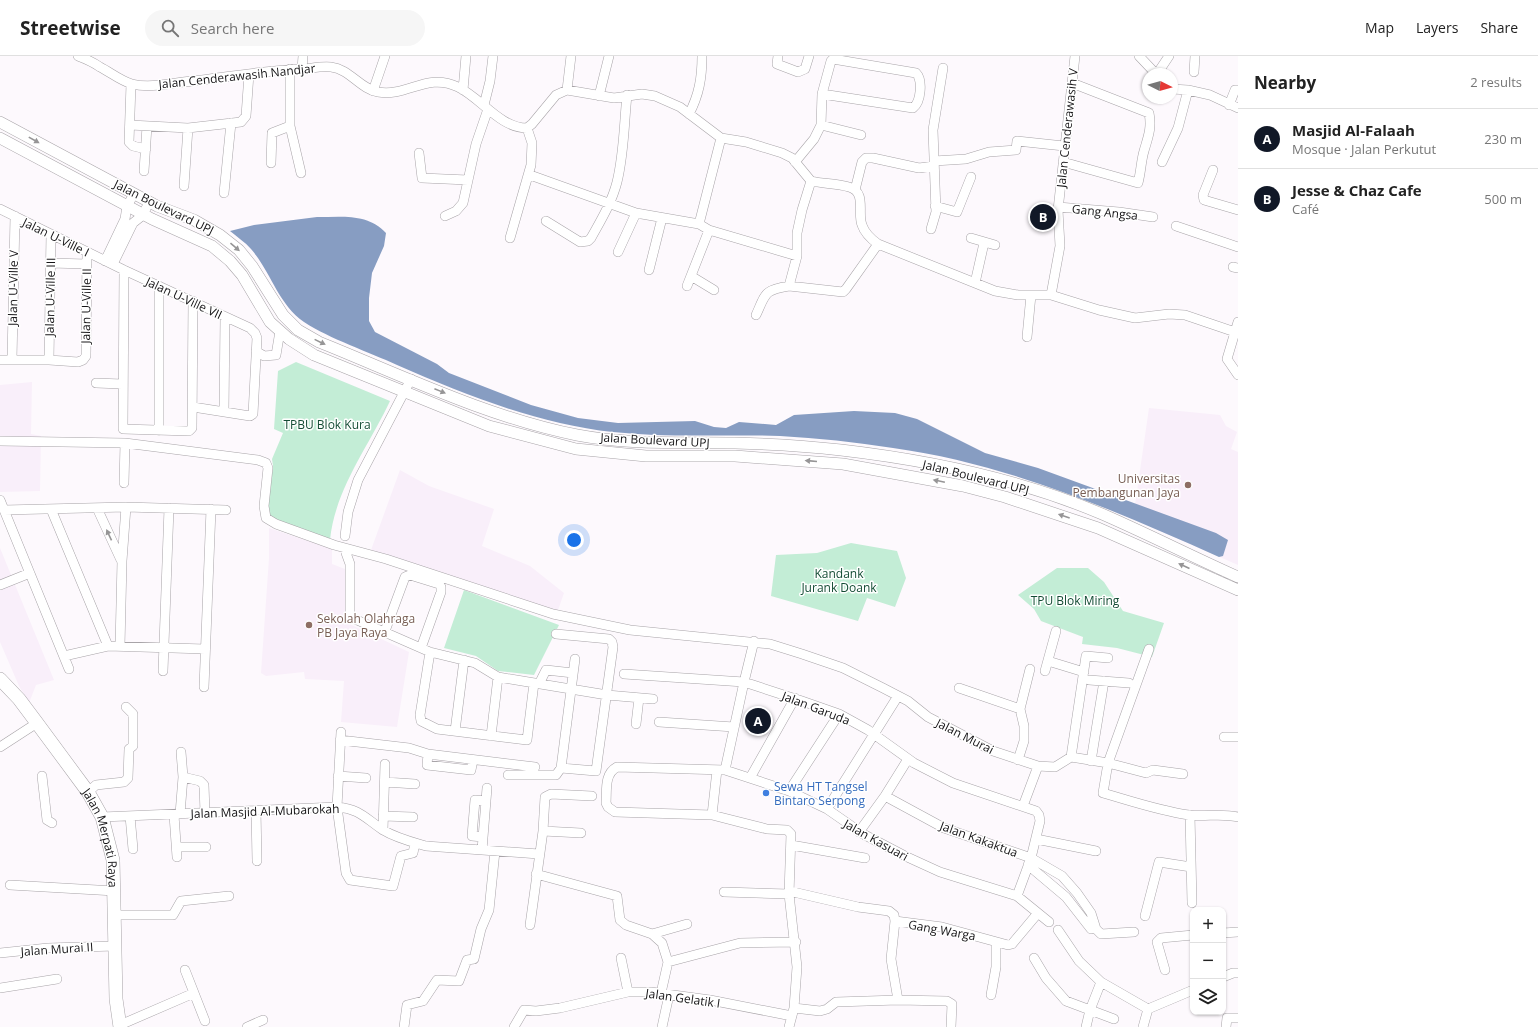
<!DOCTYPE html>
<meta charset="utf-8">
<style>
:root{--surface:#fff;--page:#f6f6f6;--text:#222;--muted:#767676;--line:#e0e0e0;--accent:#111827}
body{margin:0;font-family:"Open Sans",sans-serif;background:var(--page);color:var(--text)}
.controls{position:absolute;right:12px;bottom:12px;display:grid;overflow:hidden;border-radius:8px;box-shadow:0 1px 3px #0004}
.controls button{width:36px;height:36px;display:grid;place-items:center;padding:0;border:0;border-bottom:1px solid var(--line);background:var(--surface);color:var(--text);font:20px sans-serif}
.compass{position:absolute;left:1142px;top:12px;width:36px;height:36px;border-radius:50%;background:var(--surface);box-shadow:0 1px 3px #0004;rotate:95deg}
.you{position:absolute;left:574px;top:484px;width:14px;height:14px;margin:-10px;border:3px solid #fff;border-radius:50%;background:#1a73e8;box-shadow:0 0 0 6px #1a73e833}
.badge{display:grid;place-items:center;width:26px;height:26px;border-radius:50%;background:var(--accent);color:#fff;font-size:13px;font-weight:700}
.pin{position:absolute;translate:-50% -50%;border:2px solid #fff;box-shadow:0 1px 4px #0006}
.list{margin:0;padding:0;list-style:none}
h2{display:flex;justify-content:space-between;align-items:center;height:52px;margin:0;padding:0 16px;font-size:17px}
h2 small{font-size:13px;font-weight:400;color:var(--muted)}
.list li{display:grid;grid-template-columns:26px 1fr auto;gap:12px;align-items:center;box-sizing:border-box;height:60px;padding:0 16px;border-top:1px solid var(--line)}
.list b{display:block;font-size:15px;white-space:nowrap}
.list p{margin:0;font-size:13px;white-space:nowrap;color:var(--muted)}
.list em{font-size:13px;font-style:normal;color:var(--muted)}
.icon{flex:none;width:22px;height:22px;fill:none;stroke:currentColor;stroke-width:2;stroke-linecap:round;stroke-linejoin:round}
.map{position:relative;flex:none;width:1238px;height:971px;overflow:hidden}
header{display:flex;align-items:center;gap:24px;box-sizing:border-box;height:56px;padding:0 20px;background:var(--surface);border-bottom:1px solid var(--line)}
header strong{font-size:19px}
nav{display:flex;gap:22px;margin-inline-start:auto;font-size:14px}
.search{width:280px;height:36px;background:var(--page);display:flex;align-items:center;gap:10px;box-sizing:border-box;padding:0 14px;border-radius:22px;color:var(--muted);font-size:15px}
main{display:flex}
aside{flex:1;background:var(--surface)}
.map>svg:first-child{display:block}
.built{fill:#f9effa}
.green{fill:#c3edd6}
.water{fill:#879dc2}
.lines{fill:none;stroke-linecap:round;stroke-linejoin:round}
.minor-casing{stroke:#a8a4a8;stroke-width:10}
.tertiary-casing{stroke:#a8a4a8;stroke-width:12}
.secondary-casing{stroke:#a8a4a8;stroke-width:14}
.minor{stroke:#fff;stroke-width:9}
.tertiary{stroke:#fff;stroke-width:11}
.secondary{stroke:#fff;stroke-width:13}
.oneway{fill:#969596}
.education-dot{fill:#8d6e63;stroke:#fff;stroke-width:1.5}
.shop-dot{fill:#3f7fe0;stroke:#fff;stroke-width:1.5}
.labels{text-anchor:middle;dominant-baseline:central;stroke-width:3;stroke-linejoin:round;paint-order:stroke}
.street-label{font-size:12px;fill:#151416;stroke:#fff}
.park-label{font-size:12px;fill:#134c34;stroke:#fff}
.education-label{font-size:12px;fill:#785e54;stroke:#fff;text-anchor:end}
.shop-label{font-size:12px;fill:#366cbe;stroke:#fff;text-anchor:start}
</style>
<header>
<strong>Streetwise</strong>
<div class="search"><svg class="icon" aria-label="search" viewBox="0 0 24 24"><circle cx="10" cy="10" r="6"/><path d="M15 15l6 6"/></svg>Search here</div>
<nav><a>Map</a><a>Layers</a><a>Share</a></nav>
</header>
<main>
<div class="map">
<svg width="1238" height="971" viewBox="0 0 1238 971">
<rect width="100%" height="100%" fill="#fdf9fd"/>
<path class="built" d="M 32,326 L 31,378 L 41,380 L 40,435 L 0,436 L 0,329 Z
M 1149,352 L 1220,359 L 1226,370 L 1237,376 L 1231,393 L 1238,396 L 1238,509 L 1133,463 Z
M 400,414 L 429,430 L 494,453 L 482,490 L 530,510 L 564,537 L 557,557 L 371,494 Z
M 269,472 L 332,493 L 332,508 L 345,513 L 345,566 L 409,596 L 397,671 L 341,666 L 344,625 L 305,623 L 304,616 L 266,620 L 261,617 L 269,502 Z
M 0,492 L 54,624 L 36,629 L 29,647 L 19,630 L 0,586 Z"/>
<path class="green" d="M 296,306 L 390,345 C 369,390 335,433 330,484 L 276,465 L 270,460 L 268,450 L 273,410 L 272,403 L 283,377 L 274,373 L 278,315 Z
M 851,487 L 897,495 L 906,522 L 895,551 L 867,542 L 858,565 L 771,540 L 776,499 L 817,497 Z
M 1057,512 L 1088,512 L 1104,526 L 1123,555 L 1164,567 L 1152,601 L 1117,592 L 1082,588 L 1083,581 L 1041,565 L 1034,553 L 1018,539 Z
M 464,534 L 559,569 L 534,619 L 498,615 L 476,600 L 444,592 Z"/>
<path class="water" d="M 317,161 C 342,161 368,157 386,177 L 384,190 L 372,217 L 369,242 L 369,265 L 375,276 L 437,308 L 449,317 L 531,349 L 578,362 L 618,367 L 695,365 L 714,371 L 726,372 L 739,366 L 776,369 L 794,359 L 854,355 L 895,357 L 917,363 L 985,397 L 1038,412 L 1216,477 L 1228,484 L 1223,500 L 1219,501 C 1114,454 1008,408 893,392 C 855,386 818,382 780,380 C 724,378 668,382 613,376 C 538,368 466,339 397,309 C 369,296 330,283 304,266 C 278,248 271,216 251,193 C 245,186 237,181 230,175 L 254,169 Z"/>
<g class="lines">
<g class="minor-casing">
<path id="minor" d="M 78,0 C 86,3 93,6 100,11 C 110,16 121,25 132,28 C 148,32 167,28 183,26 C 224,22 263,14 304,13 C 313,12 322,10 331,11 C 350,13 360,33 378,36 C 408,41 427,16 458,31 C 481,42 500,72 527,72 L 532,68 L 556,39 L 567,34 L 614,42 L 642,38 L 655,40 L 680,51 L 721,82 L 746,86 L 782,97 L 792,102 L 811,125 C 823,128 837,127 849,131 C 867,136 857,157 862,169 C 865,178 871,183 878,188 L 995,235 L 1018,239 L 1051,239 L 1099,254 L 1135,262 L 1169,258 L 1185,259 L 1238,277
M 778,0 L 777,8 L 798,16 L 805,13 L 809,0
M 1139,0 L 1156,18
M 290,13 L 290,70 L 301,117
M 302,13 L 303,0
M 1194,16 L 1195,0
M 1157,18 L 1169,0
M 131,28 L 129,86 L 133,90 L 146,93
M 1172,33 L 1188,34 L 1210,39 L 1238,52
M 463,34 L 466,0
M 567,34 L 571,0
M 373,35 L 385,0
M 599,40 L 609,0
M 484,49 L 490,25 L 493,0
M 1229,49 L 1235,34 L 1238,34
M 689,58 C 699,39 702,22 702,0
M 130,69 L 188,72 L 241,66 L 246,60 L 249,18
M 821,69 L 861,79
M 419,97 L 422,122 L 468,124
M 934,105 L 966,103 L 989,96 L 1016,94 L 1017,85 L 1064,90
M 795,106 L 814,83 L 821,69 L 822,38 L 831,5 L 833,3 L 916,17 C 923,24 921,46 913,52 L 822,38
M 1063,106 L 1138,127 C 1141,116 1141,105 1144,95 C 1148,81 1152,72 1149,57 L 1072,27
M 1162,106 L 1178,72 L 1188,34
M 271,107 L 272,77 L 290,70
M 1213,114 L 1203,139 L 1204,144 L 1238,154
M 144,115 L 147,70
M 530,119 L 636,157 L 699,168 L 709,174 L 797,200
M 184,130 L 188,72
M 855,134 L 862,106 L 866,102 L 873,102 L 919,112 L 934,110
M 224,137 L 231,67
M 935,150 L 957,156 L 971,121
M 1058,151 L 1119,156 L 1153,161
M 0,153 L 124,214 L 250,272 L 255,277 L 257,282 L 253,358 L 250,360 L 193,351
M 445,160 L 456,155 L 463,147 L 476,88 L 488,53
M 546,165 L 580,186 L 588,185 L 591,182 C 601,164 612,146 617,126 C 624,98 624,68 627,39
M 699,168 L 721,82
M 1176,170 L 1238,191
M 931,173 L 936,156 L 933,74 L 943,12
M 510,182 L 531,109 L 532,87 L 527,72
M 971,182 L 995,189
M 618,196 L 636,157
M 105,205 L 125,163 L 127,150 L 134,138
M 50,207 L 87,208
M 113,208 L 133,167 L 143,159 L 149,146
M 1233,211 L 1238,212
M 124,214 L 123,373 L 189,375 L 192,372 L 193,245
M 649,214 L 662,162
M 691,220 L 714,234
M 975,227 L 984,187
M 687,230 L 709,174
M 789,230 L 843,236 L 846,233 L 878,188
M 1051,239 L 1060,190 L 1058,154 L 1075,0
M 756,259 C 766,237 764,234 789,230 L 797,200 L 797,177 L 802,154 L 811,125
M 1238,266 L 1227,303 L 1238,319
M 1027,281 L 1031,239
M 256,295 L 264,300 L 276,299 L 280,275
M 0,304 L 49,304 L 78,306 L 83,304 L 86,300 L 87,196
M 12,304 L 15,160
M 49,304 L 51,178
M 96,327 L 122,328
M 224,356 L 225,261
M 159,375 L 159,230
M 0,385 L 125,387 L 258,404 L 266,407 L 268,412 L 264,450 L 266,462 L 276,468 L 334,489 L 386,503 L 553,558 L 630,574 L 770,588 L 802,598 L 843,612 L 883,632 L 908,645 L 928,661 L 993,695 L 1038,710 L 1055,711 L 1071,701 L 1108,707 L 1146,717 L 1153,714 L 1183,718
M 124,427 L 125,387
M 0,444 L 69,613
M 97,452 L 121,504
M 51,453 L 108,590
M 4,454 L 126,451 L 226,454
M 345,480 L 348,456 L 358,424 L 411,323
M 346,497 L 350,508 L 350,561 L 430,596 L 475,607 L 498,621 L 607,639 L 653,643
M 0,529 L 30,517
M 385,575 L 405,521 L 410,519 L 439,528 L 441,531 L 441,536 L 421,592
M 556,578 L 609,583 L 612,586 L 613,591 L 596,715 L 561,712 L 575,603
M 120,590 L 122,505 L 126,451
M 1149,593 L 1108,707 L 1103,737 C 1131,745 1160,755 1189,759 C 1205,761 1222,757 1238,761
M 430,596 L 420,659 L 421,665 L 437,673 L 527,684 L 534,627
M 64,600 L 108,590 L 205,593
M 1048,605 L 1084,616
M 163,615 L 169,452
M 1045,615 L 1056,575
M 624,618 L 744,626 L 802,645 L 839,658 L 868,674 L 914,707 L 953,727 L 1036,755 L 1039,759 L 1040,765 L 1031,802 L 1017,840
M 1089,624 L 1129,627
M 539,628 L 546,614 L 573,617
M 204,631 L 211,453
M 959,632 L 1020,653
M 659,666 L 734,671
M 636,668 L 639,642
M 455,675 L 464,604
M 341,676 L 337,751 L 346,817 L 350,824 L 393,830 L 401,800 L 413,797 L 415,787
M 491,680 L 498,621
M 1224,681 L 1238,681
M 340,684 L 409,692 L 428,698 L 535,711
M 0,691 L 37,667
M 181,696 L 183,721 L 200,725 L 204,729 L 205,757
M 428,698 L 427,709 L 471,714 L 473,704
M 1071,701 L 1086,600 L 1108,602
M 1018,704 L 1024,685 L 1024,670 L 1020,653 L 1030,613
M 1091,705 L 1104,625
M 725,714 L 744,626 L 754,585
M 508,719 L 556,719 L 561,712
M 42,720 L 47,764 L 52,767
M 338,720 L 366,722
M 750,722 L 795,642
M 385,726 L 415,728
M 789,735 L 839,658
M 88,736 L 96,729 L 124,726 L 128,722 L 129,693 L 133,690 L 133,658 L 126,651
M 885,740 L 944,772 L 1031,802 L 1062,820 L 1077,837 L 1091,857 L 1096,873 L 1101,878 L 1134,876
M 1023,750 L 1038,710
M 827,753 L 898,640
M 256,754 L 257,805
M 180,758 L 183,721
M 174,759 L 177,801
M 712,759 L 717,714
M 1190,759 L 1192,847
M 130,760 L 133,793
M 383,760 L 413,761
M 102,761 L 337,751 C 360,753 365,762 383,774 C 396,782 412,786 426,790 L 539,798
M 383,774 L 385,708
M 543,775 L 581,777
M 859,776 L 885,740 L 908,703
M 483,781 L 472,780 L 475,744 L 486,745
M 1036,783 L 1096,795
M 791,789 L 865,802
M 177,791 L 206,791
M 482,794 L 487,732
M 1028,809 L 1066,841 L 1091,873
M 536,818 L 617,840 L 620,864 L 626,869 L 652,878 L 662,887 L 668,906 L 661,937
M 10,829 L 115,835
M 789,835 L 858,851 L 889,855 L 894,859 L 895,865 L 942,871 L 1008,889 L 1012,888 L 1038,857
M 724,836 L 789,838
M 114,859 L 173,859 L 181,845 L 229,840
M 1145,860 L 1159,806 L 1191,811
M 895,865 L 891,903 L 898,944
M 530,869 L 543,775 L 545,741 L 551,738 L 592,740
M 1058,874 L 1079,905 L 1101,926 L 1148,953
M 1223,877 L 1238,876
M 652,878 L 687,868
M 0,897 L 48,892 L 115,890
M 621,902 L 628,936
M 1034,902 L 1046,922 L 1066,945 L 1114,963
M 668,906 L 740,887 L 796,886
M 185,914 L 205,965
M 1165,914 L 1157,886 L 1161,882 L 1193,879
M 1223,921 L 1233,917 L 1238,917
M 0,932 L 57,923
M 991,939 L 996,911 L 996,886
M 794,952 L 820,955 L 827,953 L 836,946 L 898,944 L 947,945 L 952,948 L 951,971
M 1148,953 L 1193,934
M 120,969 L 194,937
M 247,971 L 263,964
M 404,971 L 407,949 L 423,945 L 437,924 L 459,925 L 467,904 L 474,903 L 481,873 L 489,854 L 495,795
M 514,971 L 524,954 L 536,955 L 560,952 L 628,936 L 651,936 L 710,944 L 792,960
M 662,971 L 669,939
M 789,971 L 794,952 L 797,911 L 789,838 L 791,778 L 787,774 L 767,773 L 712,759 L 615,756 L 608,751 L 606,747 C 607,734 604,718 617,711 L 725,714 L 789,735 L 827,753 L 863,778 L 905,800 L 940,816 L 1017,840 L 1049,866
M 1086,971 L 1090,954 L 1101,926
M 1143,971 L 1148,953
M 1226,971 L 1227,962 L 1238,962"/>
</g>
<g class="tertiary-casing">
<path id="tertiary" d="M 0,66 L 157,150 L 194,164 L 220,179 L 239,194 L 252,210 L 283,259 L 298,274 L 319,286 C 401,319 490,362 577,379 C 629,389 682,386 735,387 C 771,388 806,390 841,394 C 928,404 1022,424 1102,458 C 1148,478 1193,501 1238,521
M 0,82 L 152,163 L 212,190 L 230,205 L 242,219 L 270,266 L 289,283 L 314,299 L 489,370 L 576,393 L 646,400 L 735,400 L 843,408 L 963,430 L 1005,441 L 1098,472 L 1238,534"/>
</g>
<g class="secondary-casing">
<g id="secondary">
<path id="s1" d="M 0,623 L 19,643 L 37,667 L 88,736 L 102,761 L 113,804 L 116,943 L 120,971"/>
</g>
</g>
<use href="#minor" class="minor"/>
<use href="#tertiary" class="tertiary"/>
<use href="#secondary" class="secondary"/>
</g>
<defs><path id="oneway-solid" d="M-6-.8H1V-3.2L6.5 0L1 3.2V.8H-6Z"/></defs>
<g class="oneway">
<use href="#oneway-solid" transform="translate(34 84) rotate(29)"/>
<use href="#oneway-solid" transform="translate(235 191) rotate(41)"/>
<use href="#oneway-solid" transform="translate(320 286) rotate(26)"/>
<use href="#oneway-solid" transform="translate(440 335) rotate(22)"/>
<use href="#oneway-solid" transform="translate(811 405) rotate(-175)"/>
<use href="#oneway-solid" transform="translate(939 425) rotate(-168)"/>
<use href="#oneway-solid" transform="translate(1064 460) rotate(-161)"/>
<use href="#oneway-solid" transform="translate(109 479) rotate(-115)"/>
<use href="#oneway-solid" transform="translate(1184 510) rotate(-156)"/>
</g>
<g class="education-dot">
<circle cx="1188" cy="429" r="4"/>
<circle cx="309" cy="569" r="4"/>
</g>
<circle class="shop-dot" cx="766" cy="737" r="4"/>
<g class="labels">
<g class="street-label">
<text transform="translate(237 20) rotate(-6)">Jalan Cenderawasih Nandjar</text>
<text transform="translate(1067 72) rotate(-84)">Jalan Cenderawasih V</text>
<text transform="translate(164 151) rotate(26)">Jalan Boulevard UPJ</text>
<text transform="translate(1105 156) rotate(6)">Gang Angsa</text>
<text transform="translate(56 181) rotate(26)">Jalan U-Ville I</text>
<text transform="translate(13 232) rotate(-89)">Jalan U-Ville V</text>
<text transform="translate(50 241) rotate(-89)">Jalan U-Ville III</text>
<text transform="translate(184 242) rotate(25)">Jalan U-Ville VII</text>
<text transform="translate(86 250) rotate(-89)">Jalan U-Ville II</text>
<text transform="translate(655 384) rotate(3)">Jalan Boulevard UPJ</text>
<text transform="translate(976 421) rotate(14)">Jalan Boulevard UPJ</text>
<text transform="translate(816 652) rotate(21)">Jalan Garuda</text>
<text transform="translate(965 680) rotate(27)">Jalan Murai</text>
<text transform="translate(265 755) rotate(-2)">Jalan Masjid Al-Mubarokah</text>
<text stroke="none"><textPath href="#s1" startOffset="192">Jalan Merpati Raya</textPath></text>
<text transform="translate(979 783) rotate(20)">Jalan Kakaktua</text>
<text transform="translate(876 784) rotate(29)">Jalan Kasuari</text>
<text transform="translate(942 874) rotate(10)">Gang Warga</text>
<text transform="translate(57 893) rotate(-4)">Jalan Murai II</text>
<text transform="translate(683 942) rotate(8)">Jalan Gelatik I</text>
</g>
<g class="park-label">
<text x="327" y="368">TPBU Blok Kura</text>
<text x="839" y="517">Kandank<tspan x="839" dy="14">Jurank Doank</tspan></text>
<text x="1075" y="544">TPU Blok Miring</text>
</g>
<g class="education-label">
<text x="1180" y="422">Universitas<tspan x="1180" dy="14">Pembangunan Jaya</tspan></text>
<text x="317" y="562" text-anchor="start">Sekolah Olahraga<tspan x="317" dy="14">PB Jaya Raya</tspan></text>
</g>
<g class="shop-label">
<text x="774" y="730">Sewa HT Tangsel<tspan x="774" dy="14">Bintaro Serpong</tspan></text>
</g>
</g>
</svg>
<div class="controls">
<button>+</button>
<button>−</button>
<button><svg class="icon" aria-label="layers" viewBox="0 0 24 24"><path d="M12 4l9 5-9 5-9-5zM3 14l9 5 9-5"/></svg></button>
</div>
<svg class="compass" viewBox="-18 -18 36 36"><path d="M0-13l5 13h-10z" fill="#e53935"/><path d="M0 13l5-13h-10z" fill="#767676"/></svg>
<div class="you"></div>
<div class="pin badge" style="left:758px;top:665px">A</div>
<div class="pin badge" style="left:1043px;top:161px">B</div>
</div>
<aside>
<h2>Nearby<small>2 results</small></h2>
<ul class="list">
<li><span class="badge">A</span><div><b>Masjid Al-Falaah</b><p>Mosque · Jalan Perkutut</p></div><em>230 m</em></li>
<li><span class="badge">B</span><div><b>Jesse &amp; Chaz Cafe</b><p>Café</p></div><em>500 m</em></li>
</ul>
</aside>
</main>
